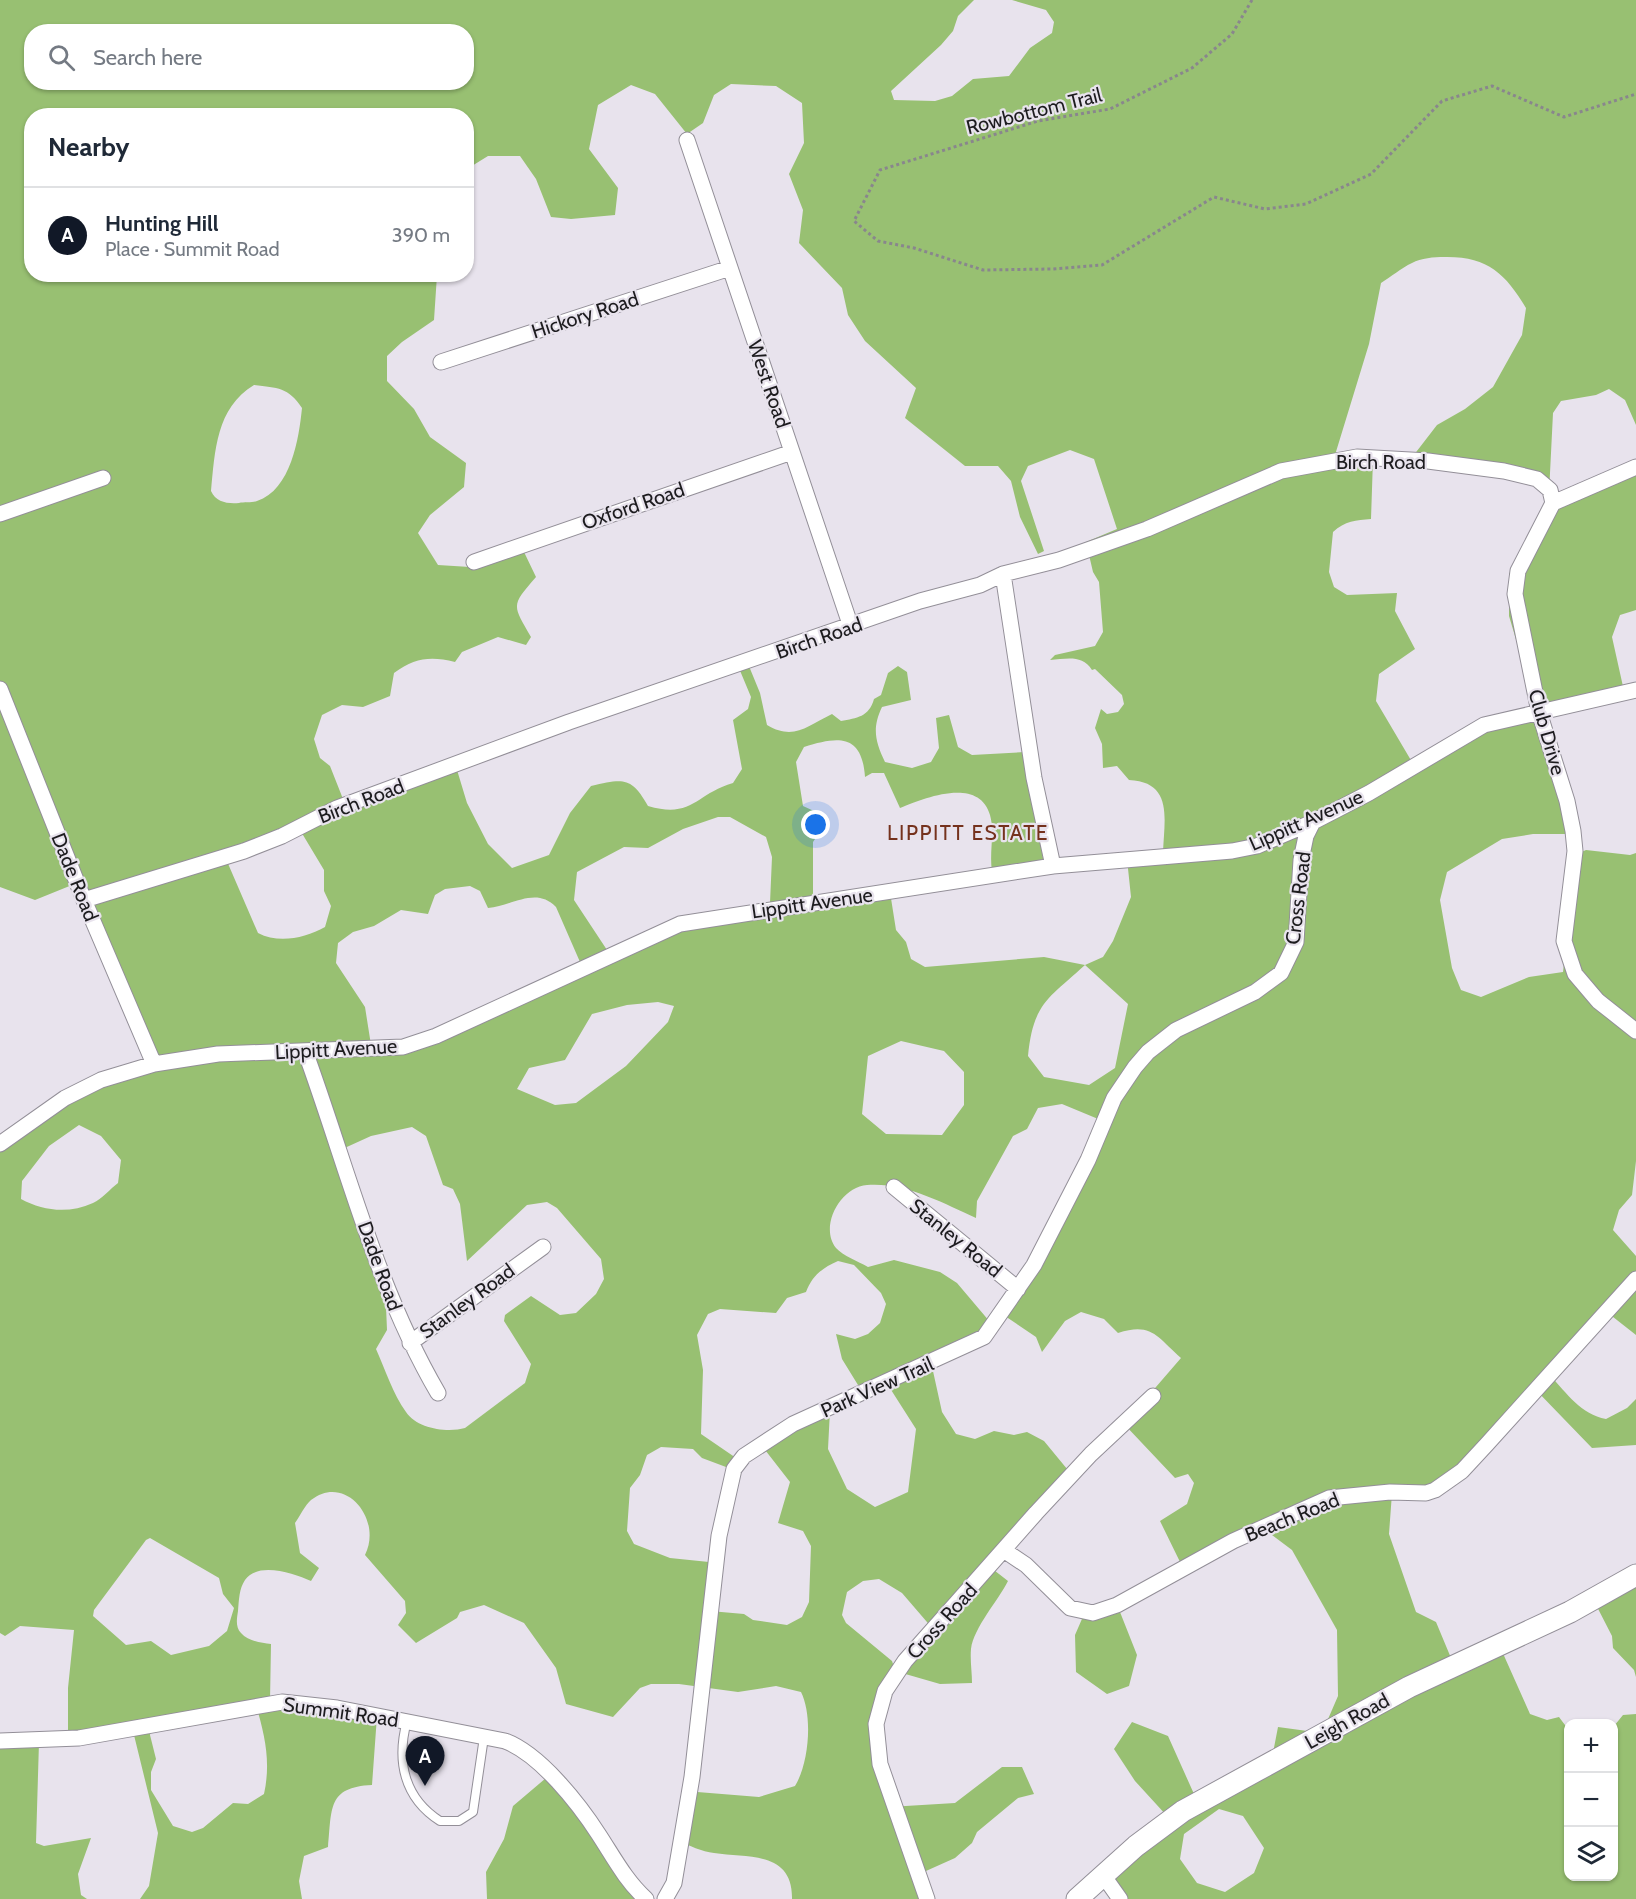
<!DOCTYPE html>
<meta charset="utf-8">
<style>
:root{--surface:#fff;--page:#f6f6f7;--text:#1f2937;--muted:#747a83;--line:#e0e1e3;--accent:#111827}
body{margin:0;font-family:Cabin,sans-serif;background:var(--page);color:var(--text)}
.controls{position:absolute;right:18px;bottom:18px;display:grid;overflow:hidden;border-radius:12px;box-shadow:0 2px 4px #0004}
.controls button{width:54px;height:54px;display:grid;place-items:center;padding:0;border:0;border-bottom:2px solid var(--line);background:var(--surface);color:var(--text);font:30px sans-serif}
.you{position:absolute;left:816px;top:825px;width:21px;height:21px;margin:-15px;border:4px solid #fff;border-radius:50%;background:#1a73e8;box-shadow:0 0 0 9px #1a73e833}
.badge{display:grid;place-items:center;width:39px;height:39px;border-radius:50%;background:var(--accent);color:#fff;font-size:20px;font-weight:700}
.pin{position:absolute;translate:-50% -50px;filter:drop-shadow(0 2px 3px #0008)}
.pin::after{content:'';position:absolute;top:32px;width:21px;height:18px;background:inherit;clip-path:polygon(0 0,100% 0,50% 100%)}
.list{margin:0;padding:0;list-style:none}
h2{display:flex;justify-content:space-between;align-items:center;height:78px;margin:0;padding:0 24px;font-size:26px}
h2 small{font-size:20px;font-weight:400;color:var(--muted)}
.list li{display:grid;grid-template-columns:39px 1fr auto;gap:18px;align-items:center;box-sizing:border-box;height:96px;padding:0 24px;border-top:2px solid var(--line)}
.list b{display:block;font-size:22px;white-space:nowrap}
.list p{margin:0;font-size:20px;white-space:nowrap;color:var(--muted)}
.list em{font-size:20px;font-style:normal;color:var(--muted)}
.icon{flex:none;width:33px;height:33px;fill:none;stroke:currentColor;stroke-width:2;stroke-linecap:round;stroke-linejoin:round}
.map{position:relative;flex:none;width:1636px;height:1899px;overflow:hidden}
.search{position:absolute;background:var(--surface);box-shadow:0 2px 4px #0004;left:24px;top:24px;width:450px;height:66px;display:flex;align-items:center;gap:15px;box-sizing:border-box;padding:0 21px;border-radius:24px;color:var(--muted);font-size:22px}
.panel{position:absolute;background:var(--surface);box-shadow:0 2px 4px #0004;left:24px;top:108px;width:450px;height:174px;border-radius:24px}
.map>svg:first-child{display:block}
.forest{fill:#98c072;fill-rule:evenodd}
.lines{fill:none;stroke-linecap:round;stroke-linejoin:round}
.lane-casing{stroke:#938f98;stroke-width:10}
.street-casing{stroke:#938f98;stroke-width:17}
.secondary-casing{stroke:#938f98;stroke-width:23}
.path{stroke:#89868d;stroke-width:3;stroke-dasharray:3 3;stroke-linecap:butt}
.lane{stroke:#fff;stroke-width:8}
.street{stroke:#fff;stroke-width:15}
.secondary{stroke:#fff;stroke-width:21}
.labels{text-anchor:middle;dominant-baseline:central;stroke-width:4.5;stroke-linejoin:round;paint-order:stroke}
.street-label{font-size:20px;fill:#1d1c1f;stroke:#e8e3ed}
.neighbourhood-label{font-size:21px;letter-spacing:1.5px;fill:#75321d;stroke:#e8e3ed}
</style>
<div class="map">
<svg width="1636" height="1899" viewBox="0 0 1636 1899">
<rect width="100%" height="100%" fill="#e8e3ed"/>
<path class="forest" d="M 0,0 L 974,0 L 958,16 L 953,31 L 941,45 L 891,91 L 894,100 L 935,101 L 952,96 L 973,79 L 1009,76 L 1030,48 L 1052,33 L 1054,22 L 1046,10 L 1012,0 L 1636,0 L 1636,425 L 1625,400 L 1609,389 L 1596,395 L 1561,401 L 1553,413 L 1549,493 L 1533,480 L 1410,460 L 1437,425 L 1465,409 L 1493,387 L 1522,335 L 1526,308 C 1505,273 1487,256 1444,257 C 1434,257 1421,258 1412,263 C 1401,268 1391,277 1381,283 L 1369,344 L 1335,455 L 1373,459 L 1371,519 C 1356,520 1345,521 1333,532 L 1329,572 L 1334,587 L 1347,595 L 1397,593 L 1395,611 L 1415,649 L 1379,674 L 1376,701 L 1412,762 L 1537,710 L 1509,616 L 1509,574 L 1542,521 L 1547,504 L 1636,470 L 1636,610 L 1620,615 L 1612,637 L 1624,691 L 1542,710 L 1574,834 L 1533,834 L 1502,839 L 1447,872 L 1440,900 L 1452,968 L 1461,990 L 1481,997 L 1529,977 L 1563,972 L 1577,854 L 1586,850 L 1630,855 L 1636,853 L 1636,1161 L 1632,1195 L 1619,1210 L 1613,1230 L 1636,1256 L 1636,1335 L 1608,1313 L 1550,1375 C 1567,1394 1581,1414 1606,1419 L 1627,1408 L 1636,1399 L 1636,1445 L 1592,1448 L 1534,1388 L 1468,1459 L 1437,1484 L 1392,1493 L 1389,1534 L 1416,1612 L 1436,1622 L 1451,1658 L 1497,1640 L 1530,1714 L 1547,1720 L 1559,1717 L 1568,1729 L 1568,1876 L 1614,1876 L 1614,1726 L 1623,1715 L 1636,1714 L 1636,1899 L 1113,1899 L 1100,1879 L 1167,1816 L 1135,1781 L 1114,1749 L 1132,1722 L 1168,1736 L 1194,1794 L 1272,1758 L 1278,1727 L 1322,1733 L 1338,1696 L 1337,1630 L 1292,1550 L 1264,1529 L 1182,1566 L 1160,1521 L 1187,1504 L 1194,1483 L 1188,1474 L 1175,1478 L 1124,1424 L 1181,1358 C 1157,1337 1152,1322 1118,1333 L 1104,1319 L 1081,1312 L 1065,1321 L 1042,1352 L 1036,1337 L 1002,1314 L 1103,1121 L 1062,1104 L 1038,1108 L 1027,1129 L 1013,1136 L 977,1201 L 976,1218 C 943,1203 905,1182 867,1185 C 840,1187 819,1227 836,1248 C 843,1256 858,1261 868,1267 L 894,1260 L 940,1272 L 957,1283 L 990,1322 L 983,1331 L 931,1362 L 942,1412 L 956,1434 L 975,1439 L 994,1431 L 1014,1435 L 1027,1432 L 1044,1441 L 1072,1475 L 990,1567 L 1008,1581 C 998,1601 974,1627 971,1649 C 970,1660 972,1672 972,1683 L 940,1684 L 895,1671 L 871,1731 L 889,1807 L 955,1803 L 1002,1767 L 1022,1767 L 1034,1794 L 1018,1798 L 977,1832 L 972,1843 L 955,1858 L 917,1875 L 923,1899 L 792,1899 C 793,1851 748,1858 714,1853 C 702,1852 689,1845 678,1841 L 685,1791 L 759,1797 L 795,1786 C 809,1763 813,1716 801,1692 L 776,1686 L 738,1692 L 679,1684 L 651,1684 L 640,1688 L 613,1717 L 566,1704 L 556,1668 L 524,1623 L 484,1605 L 460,1612 L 457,1618 L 416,1643 L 398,1625 L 406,1613 L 405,1601 L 365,1555 C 383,1519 345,1473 311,1500 C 305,1505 300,1516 295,1523 L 300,1553 L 319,1568 L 311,1581 C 294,1574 259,1561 245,1580 C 239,1589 239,1600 238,1611 C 237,1618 235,1627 241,1633 C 248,1641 261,1643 271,1644 L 270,1701 L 377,1716 L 372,1785 C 327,1787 332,1809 328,1847 L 304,1856 L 299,1881 L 302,1899 L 140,1899 L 149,1886 L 158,1833 L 133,1731 L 68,1736 L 68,1688 L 74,1630 L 20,1626 L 5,1636 L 0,1633 L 0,1141 L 146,1063 L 77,883 L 35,900 L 0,887 ZM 32,32 L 466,32 L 466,82 L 32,82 ZM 731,84 L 776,86 L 802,103 L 804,143 L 789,174 L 803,210 L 799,243 L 842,288 L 848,315 L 865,341 L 916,388 L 905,418 L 965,466 L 998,466 L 1011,481 L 1020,517 L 1038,554 L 1044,551 L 1021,481 L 1028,466 L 1070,450 L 1094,459 L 1117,529 L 1086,542 L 1093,572 L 1099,582 L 1103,632 L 1095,646 L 1055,655 L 1050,660 C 1066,659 1082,654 1092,670 L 1095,669 L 1122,695 L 1124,704 L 1118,712 L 1107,714 L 1101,709 L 1095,728 L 1102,744 L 1103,768 L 1117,766 L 1129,780 C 1174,782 1164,820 1163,853 L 1127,859 L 1131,897 L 1113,941 L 1103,957 L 1085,965 L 1044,957 L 925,967 L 911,959 L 906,942 L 896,930 L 890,892 L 813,898 L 813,842 L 823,827 L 825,816 L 803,806 L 796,762 L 804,747 C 839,736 862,734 865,777 L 872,773 L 884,773 L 900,808 C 924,798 979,776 990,815 C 995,832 989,853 992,871 L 1044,864 L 1025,752 L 972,755 L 958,747 L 949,715 L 936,718 L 939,748 L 931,762 L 912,768 L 885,762 C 875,741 872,728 882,707 L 911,700 L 907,672 L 898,666 L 888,673 L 881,695 L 874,699 C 869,717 857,718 841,721 L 832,714 C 807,726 794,741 767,725 L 760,693 L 744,654 L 738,656 L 736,661 L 751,697 L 748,709 L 733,720 L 742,769 L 733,783 C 695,794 693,819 648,806 C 631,776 623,779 591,786 L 570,813 L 549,855 L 512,868 L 488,844 L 467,803 L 454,760 L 343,799 L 330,766 L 320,758 L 314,739 L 322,715 L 342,705 L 363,707 L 390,696 L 394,673 C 415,658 430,656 455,662 L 462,652 L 498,637 L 526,645 L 531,637 C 512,604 511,606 536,577 L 524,552 L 470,567 L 438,565 L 418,533 L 430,515 L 464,487 L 466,463 L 430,437 L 414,409 L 387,381 L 387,356 L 402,342 L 434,320 L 437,275 L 32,274 L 32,116 L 466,116 L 467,169 L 488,156 L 520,156 L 536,179 L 551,217 L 571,219 L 615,215 L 618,188 L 589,149 L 598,105 L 631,85 L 655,94 L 687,134 L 703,123 L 714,95 ZM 254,385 C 278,388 288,387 302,408 C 299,438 291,490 257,501 C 252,503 244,502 239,503 C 227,504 216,502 211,491 C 215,451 216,408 254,385 ZM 718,817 L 730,817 L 766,837 L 772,857 L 770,903 L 607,950 L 574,900 L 577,872 L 624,847 L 648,848 L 683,829 ZM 297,825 L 324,870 L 324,891 L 331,906 L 325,927 C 305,938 279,944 258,933 L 226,859 ZM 470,886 L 480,891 L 488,908 C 512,906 536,886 556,907 L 580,962 L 434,1037 L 371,1045 L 365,1007 L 336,963 L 338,943 L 353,932 L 374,926 L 401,910 L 428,914 L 435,895 L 445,889 ZM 1085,965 L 1128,1004 L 1115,1068 L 1089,1085 L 1044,1077 L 1028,1056 C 1033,1003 1049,998 1085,965 ZM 658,1002 L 674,1006 L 668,1022 L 626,1066 L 576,1103 L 555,1105 L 517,1089 L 529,1068 L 565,1060 L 592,1014 L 627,1005 ZM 901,1041 L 944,1051 L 964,1072 L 964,1105 L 942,1135 L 886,1134 L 862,1114 L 868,1056 ZM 79,1125 L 101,1136 L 121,1160 L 118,1183 C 110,1189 102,1199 93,1203 C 69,1214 43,1211 21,1199 L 22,1181 L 49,1146 ZM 412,1127 L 426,1136 L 443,1185 L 453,1189 L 460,1204 L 467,1261 L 527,1205 L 547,1202 L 557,1208 L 601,1259 L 604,1279 L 596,1294 L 576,1313 L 560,1315 L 531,1296 L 505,1315 L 504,1321 L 531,1364 L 525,1383 L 465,1428 C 448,1433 417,1429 406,1412 C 393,1394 385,1369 376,1349 L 387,1330 L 386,1306 L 338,1151 L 371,1136 ZM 838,1261 L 854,1265 L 881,1293 L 886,1304 L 880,1323 L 868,1334 L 855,1339 L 836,1334 L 842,1359 L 858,1385 L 886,1382 L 916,1429 L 908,1492 L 875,1507 L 847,1489 L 828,1449 L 830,1410 L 762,1446 L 790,1482 L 778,1523 L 803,1531 L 811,1546 L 809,1602 L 802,1617 L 787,1625 L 753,1620 L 744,1614 L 710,1611 L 709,1562 L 670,1558 L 634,1544 L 627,1531 L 630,1488 L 640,1475 L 647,1455 L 661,1447 L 693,1449 L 702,1458 L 726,1467 L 736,1467 L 739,1460 L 701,1434 L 703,1370 L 697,1335 L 708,1314 L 720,1309 L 776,1313 L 787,1298 L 806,1292 C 812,1276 822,1268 838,1261 ZM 150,1538 L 219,1578 L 223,1594 L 234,1608 L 227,1631 L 209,1646 L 171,1655 L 151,1641 L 126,1645 L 93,1616 L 94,1610 L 146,1540 ZM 879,1579 L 902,1593 L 933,1629 L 895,1670 L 892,1661 L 846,1623 L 842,1615 L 847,1592 L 863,1581 ZM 256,1705 C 265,1736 271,1762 264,1794 L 248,1804 L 233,1803 L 203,1828 L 192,1832 L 173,1826 L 151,1790 L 151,1772 L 156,1759 L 150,1735 L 151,1728 ZM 1219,1809 L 1243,1816 L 1264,1848 L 1254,1873 L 1225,1892 L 1197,1883 L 1180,1859 L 1184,1834 Z
M 1636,1574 L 1636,1677 L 1634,1670 L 1613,1648 L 1612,1636 L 1593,1599 Z
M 1118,1607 L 1137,1655 L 1129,1686 L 1107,1694 L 1076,1672 L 1075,1635 L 1085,1612 Z
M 0,1741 L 39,1742 L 36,1843 L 44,1846 L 91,1838 L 78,1874 L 81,1895 L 87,1899 L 0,1899 Z
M 546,1778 L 552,1781 L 640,1899 L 487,1899 L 486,1872 L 504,1839 L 513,1806 Z"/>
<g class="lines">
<g class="lane-casing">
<path id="lane" d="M 407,1721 C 396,1761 404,1798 440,1821 L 459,1821 L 473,1812 L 484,1737"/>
</g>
<g class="street-casing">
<path id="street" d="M 687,140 L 851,627
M 441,362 L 730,268
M 1636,467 L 1553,503 L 1518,571 L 1515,594 L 1539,712 L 1567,801 L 1573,831 L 1575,851 L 1564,941 L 1575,974 L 1598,1001 L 1636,1031
M 0,514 L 103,478
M 474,562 L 792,452
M 1003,574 L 1034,778 L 1053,866
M 0,689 L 84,900 L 154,1064
M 84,900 L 244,851 L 282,836 L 337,808 L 569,722 L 920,601 L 980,585 L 1003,574 L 1059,560 L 1147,529 L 1281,471 L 1357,457 L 1428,461 L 1504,471 L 1537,479 L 1550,490 L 1553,503
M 305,1051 C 347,1166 376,1287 438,1393
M 0,1144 L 65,1098 L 101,1080 L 154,1064 L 218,1054 L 403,1047 L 436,1036 L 680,924 L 1053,866 L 1232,851 L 1257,846 L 1313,822 L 1369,793 L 1484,725 L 1636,690
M 894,1187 L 1018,1289
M 410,1343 L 543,1247
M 1005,1551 L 1026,1565 L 1070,1608 L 1093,1613 L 1117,1605 L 1233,1541 L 1329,1498 L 1390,1492 L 1426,1493 L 1435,1490 L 1462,1471 L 1487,1444 L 1636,1279
M 0,1741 L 79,1738 L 282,1702 L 337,1708 L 505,1741 C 540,1754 579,1804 599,1835 C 614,1858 626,1881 646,1899
M 1103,1875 L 1120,1899
M 665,1899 L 674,1883 L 692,1777 L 719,1536 L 734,1469 L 744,1456 L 793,1424 L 984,1337 L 1034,1265 L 1088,1160 L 1114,1098 L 1135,1067 L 1148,1052 L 1176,1030 L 1255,992 L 1281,973 L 1296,942 L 1301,860 L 1306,836 L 1313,822
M 927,1899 L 880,1764 L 876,1724 L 885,1691 L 905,1661 L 1036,1513 L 1091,1454 L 1153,1396"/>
</g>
<g class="secondary-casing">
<path id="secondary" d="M 1077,1899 L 1136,1846 L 1183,1811 L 1409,1687 L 1570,1612 L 1636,1575"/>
</g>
<path class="path" d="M 1252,0 L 1232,34 L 1192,68 L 1110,109 L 1038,121 L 880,170 L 854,221 L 878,241 L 914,248 L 983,270 L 1052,269 L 1102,265 L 1214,197 L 1265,209 L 1306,204 L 1371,174 L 1442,101 L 1492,86 L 1564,117 L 1636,94"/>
<use href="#lane" class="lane"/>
<use href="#street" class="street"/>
<use href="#secondary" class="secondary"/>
</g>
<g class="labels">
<g class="street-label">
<text transform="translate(1034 111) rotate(-14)">Rowbottom Trail</text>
<text transform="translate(585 315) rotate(-18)">Hickory Road</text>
<text transform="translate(769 384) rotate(71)">West Road</text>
<text x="1381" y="462">Birch Road</text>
<text transform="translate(633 506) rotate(-19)">Oxford Road</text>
<text transform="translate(819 638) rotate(-19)">Birch Road</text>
<text transform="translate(1547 732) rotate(74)">Club Drive</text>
<text transform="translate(361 801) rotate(-21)">Birch Road</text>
<text transform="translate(1306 820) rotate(-24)">Lippitt Avenue</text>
<text transform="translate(75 877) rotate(68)">Dade Road</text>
<text transform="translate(1298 898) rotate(-83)">Cross Road</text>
<text transform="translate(812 903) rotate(-8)">Lippitt Avenue</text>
<text transform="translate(336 1049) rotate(-3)">Lippitt Avenue</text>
<text transform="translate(956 1238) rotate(39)">Stanley Road</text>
<text transform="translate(380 1266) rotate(70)">Dade Road</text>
<text transform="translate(467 1301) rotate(-36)">Stanley Road</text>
<text transform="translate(877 1387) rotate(-24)">Park View Trail</text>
<text transform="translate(1292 1517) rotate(-22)">Beach Road</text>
<text transform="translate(942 1621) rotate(-48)">Cross Road</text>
<text transform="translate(341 1712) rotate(8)">Summit Road</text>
<text transform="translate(1347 1721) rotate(-29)">Leigh Road</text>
</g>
<g class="neighbourhood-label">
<text x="968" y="832">LIPPITT ESTATE</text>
</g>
</g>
</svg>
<div class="controls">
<button>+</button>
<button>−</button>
<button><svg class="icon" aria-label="layers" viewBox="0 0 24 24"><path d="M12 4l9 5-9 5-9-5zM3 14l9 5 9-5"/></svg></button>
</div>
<div class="you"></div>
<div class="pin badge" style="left:425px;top:1786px">A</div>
<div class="search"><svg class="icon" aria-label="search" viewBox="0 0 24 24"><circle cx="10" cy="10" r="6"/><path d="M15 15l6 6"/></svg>Search here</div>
<section class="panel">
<h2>Nearby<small></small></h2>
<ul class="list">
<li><span class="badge">A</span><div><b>Hunting Hill</b><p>Place · Summit Road</p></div><em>390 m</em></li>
</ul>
</section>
</div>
